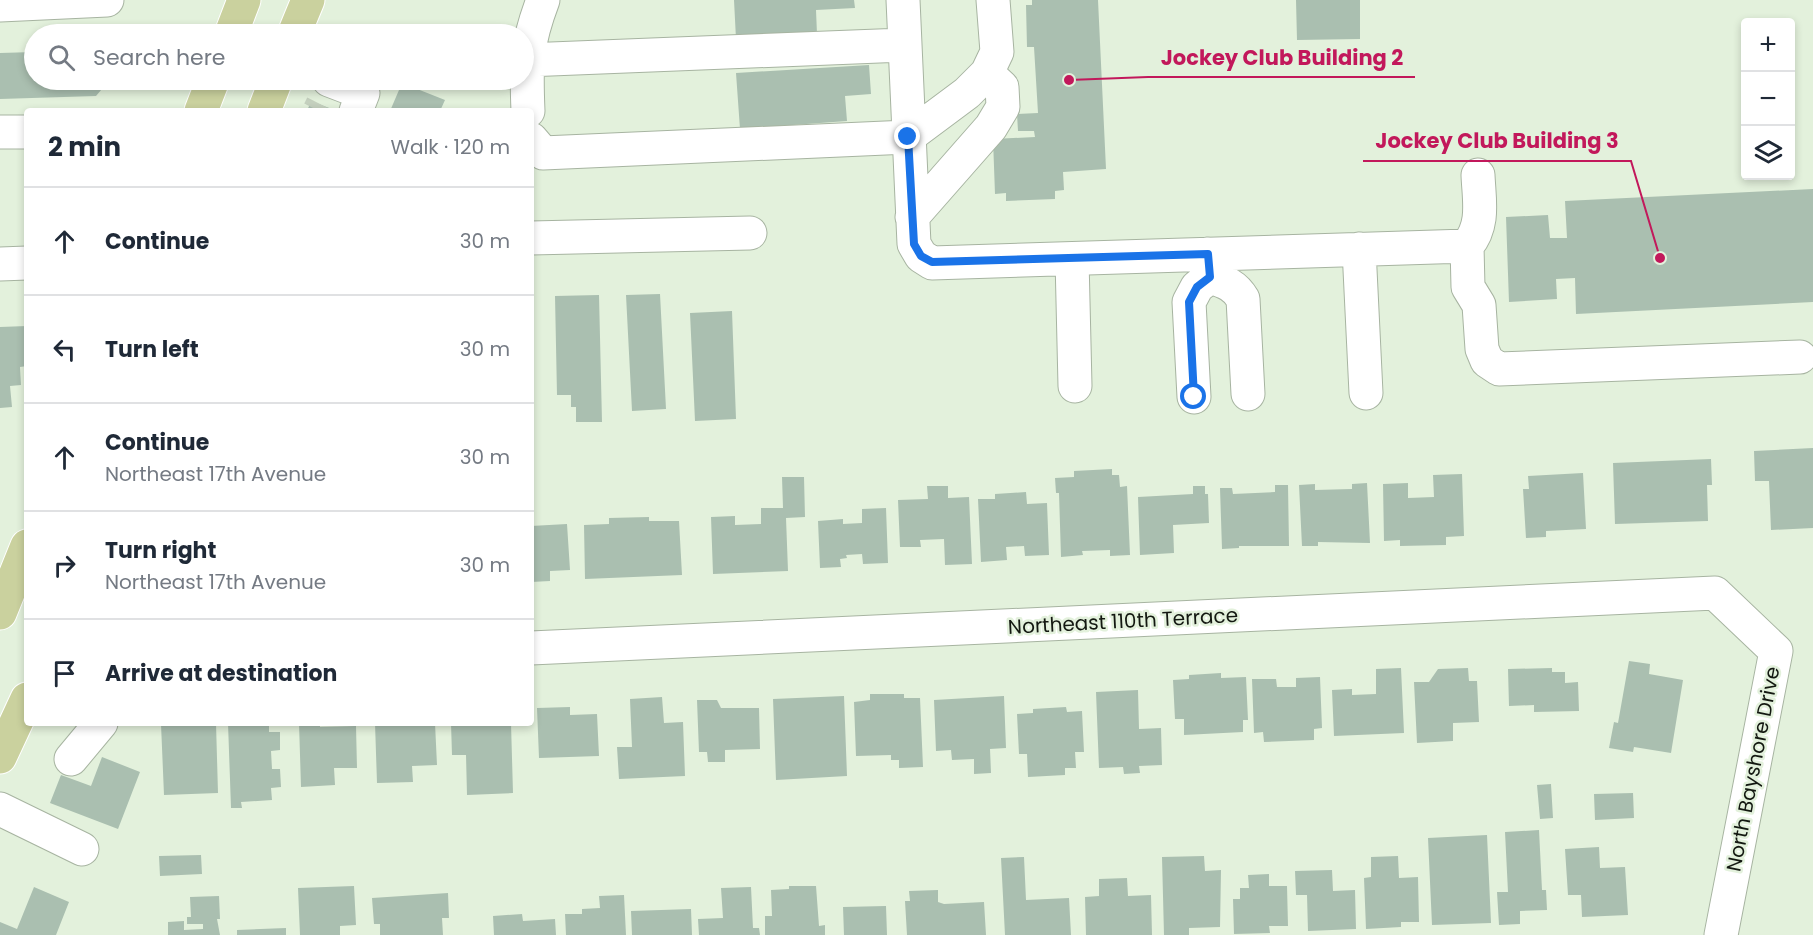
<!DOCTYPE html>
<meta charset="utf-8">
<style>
:root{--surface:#fff;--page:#f2f2f3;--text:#1f2937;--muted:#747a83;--line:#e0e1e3}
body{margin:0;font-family:Poppins,sans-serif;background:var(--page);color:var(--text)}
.controls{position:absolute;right:18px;top:18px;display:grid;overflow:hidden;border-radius:6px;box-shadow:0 3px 9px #0003}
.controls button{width:54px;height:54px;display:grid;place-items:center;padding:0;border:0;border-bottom:2px solid var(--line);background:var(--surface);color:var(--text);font:30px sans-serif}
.stop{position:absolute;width:18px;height:18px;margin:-14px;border:4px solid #1a73e8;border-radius:50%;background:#fff}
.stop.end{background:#1a73e8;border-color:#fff;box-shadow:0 2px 6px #0008}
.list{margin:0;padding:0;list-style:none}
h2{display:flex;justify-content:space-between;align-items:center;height:78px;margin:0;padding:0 24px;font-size:26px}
h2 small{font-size:20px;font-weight:400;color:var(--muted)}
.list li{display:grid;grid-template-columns:39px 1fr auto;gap:18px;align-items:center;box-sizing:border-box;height:108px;padding:0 24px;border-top:2px solid var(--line)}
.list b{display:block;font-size:22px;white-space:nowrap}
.list p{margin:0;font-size:20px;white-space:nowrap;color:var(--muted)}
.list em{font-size:20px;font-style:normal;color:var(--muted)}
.icon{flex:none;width:33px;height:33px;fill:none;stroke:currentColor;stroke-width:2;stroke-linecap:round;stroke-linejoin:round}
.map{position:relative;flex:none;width:1813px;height:935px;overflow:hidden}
.search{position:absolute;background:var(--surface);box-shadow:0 3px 9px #0003;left:24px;top:24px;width:510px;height:66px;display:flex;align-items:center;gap:15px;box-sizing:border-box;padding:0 21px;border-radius:33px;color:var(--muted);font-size:22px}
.panel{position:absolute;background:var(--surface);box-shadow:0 3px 9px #0003;left:24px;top:108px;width:510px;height:618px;border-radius:6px}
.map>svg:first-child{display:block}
.building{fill:#aabfb0}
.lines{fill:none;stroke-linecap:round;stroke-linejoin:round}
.minor-tunnel{stroke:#c4d0be;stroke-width:33;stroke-dasharray:33 16;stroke-linecap:butt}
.minor-casing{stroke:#a7b4a1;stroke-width:35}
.major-casing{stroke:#fff;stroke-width:35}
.minor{stroke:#fff;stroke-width:33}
.major{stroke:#cad19e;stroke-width:33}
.route{stroke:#1a73e8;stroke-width:8}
.labels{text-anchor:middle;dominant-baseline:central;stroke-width:5;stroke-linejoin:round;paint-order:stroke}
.street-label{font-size:20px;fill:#131811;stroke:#e3f1dc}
.leader{fill:none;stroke:#c2185b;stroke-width:2}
.callout-dot{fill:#c2185b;stroke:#e3f1dc;stroke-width:2}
.callout-label{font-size:21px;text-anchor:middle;font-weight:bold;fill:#c2185b;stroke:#e3f1dc;stroke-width:5;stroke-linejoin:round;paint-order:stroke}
</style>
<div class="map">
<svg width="1813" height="935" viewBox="0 0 1813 935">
<rect width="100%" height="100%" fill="#e3f1dc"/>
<path class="building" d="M 734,0 L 854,0 L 855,8 L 816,10 L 817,34 L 736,39 Z
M 1032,0 L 1098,0 L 1106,169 L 1063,172 L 1064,190 L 1055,191 L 1055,199 L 1006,201 L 1006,193 L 995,194 L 993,139 L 1035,137 L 1034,131 L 1018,131 L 1017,114 L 1038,113 L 1034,47 L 1027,47 L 1026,5 L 1032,5 Z
M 1296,0 L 1360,0 L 1360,39 L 1297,40 Z
M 34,52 L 34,80 L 146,81 L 107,83 L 96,96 L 0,99 L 0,53 Z
M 869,65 L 871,94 L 845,96 L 847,121 L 740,129 L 736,73 Z
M 402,83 L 445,100 L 440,111 L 390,111 Z
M 311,101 L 337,111 L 307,111 Z
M 1813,189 L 1813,302 L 1576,314 L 1575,278 L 1556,279 L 1557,299 L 1509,302 L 1506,217 L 1548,215 L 1550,238 L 1567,238 L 1565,201 Z
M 660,294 L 666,409 L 632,411 L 626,295 Z
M 599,295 L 602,422 L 576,422 L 576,407 L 571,407 L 571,395 L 557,395 L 555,296 Z
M 732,311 L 736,419 L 695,421 L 690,313 Z
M 27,326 L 27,366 L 20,367 L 21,385 L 10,386 L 12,407 L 0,408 L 0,327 Z
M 1813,448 L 1813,528 L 1771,530 L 1769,481 L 1755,481 L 1754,451 Z
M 1711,459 L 1712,485 L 1707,485 L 1708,521 L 1615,524 L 1613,463 Z
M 1112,469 L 1112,475 L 1119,475 L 1120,487 L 1127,486 L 1130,555 L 1110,556 L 1110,550 L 1082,551 L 1083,555 L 1061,557 L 1059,493 L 1056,493 L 1055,478 L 1074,477 L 1074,471 Z
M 1583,473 L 1586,529 L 1546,531 L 1546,537 L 1526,538 L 1523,489 L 1529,489 L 1528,476 Z
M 1462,474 L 1464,536 L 1446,537 L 1446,545 L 1400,546 L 1400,540 L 1384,541 L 1383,484 L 1408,483 L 1408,498 L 1434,497 L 1433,475 Z
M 782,477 L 804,477 L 805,517 L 786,518 L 788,571 L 713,574 L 711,517 L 735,516 L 735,525 L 761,524 L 761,508 L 783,508 Z
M 1367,483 L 1370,543 L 1318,542 L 1318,546 L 1302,546 L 1299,485 L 1315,484 L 1315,490 L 1352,489 L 1352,484 Z
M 1275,485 L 1288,485 L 1289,546 L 1239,546 L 1239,548 L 1222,549 L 1220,488 L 1232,488 L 1233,494 L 1275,492 Z
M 927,486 L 948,486 L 948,498 L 969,497 L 972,564 L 945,565 L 944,539 L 920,540 L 921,547 L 900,547 L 898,500 L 928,499 Z
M 1193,486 L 1205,486 L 1205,494 L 1208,494 L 1209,523 L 1173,525 L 1174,553 L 1140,555 L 1138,497 L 1193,494 Z
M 1026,492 L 1027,504 L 1047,503 L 1049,555 L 1025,556 L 1024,546 L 1006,547 L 1007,560 L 981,562 L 978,499 L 995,499 L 995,494 Z
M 886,508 L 888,563 L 863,564 L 862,554 L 846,555 L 847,558 L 840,559 L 841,567 L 820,568 L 818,521 L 843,519 L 843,524 L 862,523 L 862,509 Z
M 649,517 L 649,521 L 679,521 L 682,575 L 585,579 L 584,525 L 609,524 L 609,518 Z
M 567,524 L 570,570 L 550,571 L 550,581 L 531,582 L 531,526 Z
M 1629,661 L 1650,664 L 1649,674 L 1683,680 L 1671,753 L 1634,747 L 1633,752 L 1609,748 L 1614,722 L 1618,723 Z
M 1401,668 L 1404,733 L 1334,736 L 1332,690 L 1352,689 L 1352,695 L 1376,694 L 1376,669 Z
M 1468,668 L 1469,681 L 1477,681 L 1479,722 L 1453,723 L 1453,741 L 1417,743 L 1414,682 L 1429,682 L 1438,669 Z
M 1552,668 L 1552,672 L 1565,672 L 1565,683 L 1578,682 L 1579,711 L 1534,712 L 1534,705 L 1509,706 L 1508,669 Z
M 1221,673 L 1221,678 L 1246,677 L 1248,720 L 1243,720 L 1243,732 L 1184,735 L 1184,719 L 1175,719 L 1173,680 L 1189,679 L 1189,675 Z
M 1320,677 L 1322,728 L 1314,729 L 1314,740 L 1264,742 L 1263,732 L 1254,733 L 1252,679 L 1276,679 L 1277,687 L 1296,687 L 1296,678 Z
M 1138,690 L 1139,729 L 1161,728 L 1162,765 L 1139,766 L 1140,773 L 1124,774 L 1123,767 L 1099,768 L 1096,692 Z
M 870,694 L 904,694 L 904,698 L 920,698 L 923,767 L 899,768 L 899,760 L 891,760 L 891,755 L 856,756 L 854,702 L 870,700 Z
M 844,696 L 847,776 L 776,780 L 773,699 Z
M 1004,696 L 1006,748 L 990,749 L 991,773 L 974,774 L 974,759 L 952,760 L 951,750 L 936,751 L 934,700 Z
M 662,697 L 664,723 L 683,722 L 685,776 L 619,779 L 617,747 L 632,747 L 630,699 Z
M 697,700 L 717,700 L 721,708 L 759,708 L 760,749 L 725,750 L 725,762 L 708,762 L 707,752 L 699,752 Z
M 570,707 L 570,715 L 597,714 L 599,756 L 539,758 L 537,708 Z
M 1066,707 L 1067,712 L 1082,711 L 1084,752 L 1075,752 L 1076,768 L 1065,768 L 1065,775 L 1028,777 L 1027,754 L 1019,754 L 1017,714 L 1033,713 L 1033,709 Z
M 216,723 L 218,793 L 164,795 L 161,724 Z
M 228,723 L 269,723 L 269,732 L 280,732 L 280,750 L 271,751 L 272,769 L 280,769 L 281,787 L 271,788 L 272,800 L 241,802 L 242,808 L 231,808 Z
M 299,723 L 320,723 L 320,727 L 356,726 L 357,768 L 334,768 L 335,785 L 301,787 Z
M 375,723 L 435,723 L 437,765 L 412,766 L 413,782 L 377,783 Z
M 451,723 L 511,723 L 513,793 L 467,795 L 466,755 L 452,755 Z
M 102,757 L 140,772 L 118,829 L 50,803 L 61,775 L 91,786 Z
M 1551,784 L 1553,818 L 1540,819 L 1537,785 Z
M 1633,793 L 1634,818 L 1595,820 L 1594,794 Z
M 1539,830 L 1542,890 L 1546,890 L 1547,910 L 1520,911 L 1520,924 L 1499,925 L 1497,892 L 1508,892 L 1505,832 Z
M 1487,835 L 1491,923 L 1432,925 L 1428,838 Z
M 1599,847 L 1600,868 L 1625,867 L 1628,915 L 1582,917 L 1581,895 L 1568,895 L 1565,849 Z
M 201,855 L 202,874 L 160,876 L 159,856 Z
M 1204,856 L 1205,871 L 1221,870 L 1220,927 L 1189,928 L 1189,935 L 1164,935 L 1162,857 Z
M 1398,856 L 1399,878 L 1418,877 L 1419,922 L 1401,922 L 1401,927 L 1366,929 L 1364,878 L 1371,877 L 1371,857 Z
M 1024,857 L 1026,900 L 1069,898 L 1071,935 L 1005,935 L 1001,858 Z
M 1332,870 L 1333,891 L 1355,890 L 1356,929 L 1308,931 L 1307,895 L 1296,895 L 1295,871 Z
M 1269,874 L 1269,886 L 1287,886 L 1288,926 L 1269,926 L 1270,933 L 1234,934 L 1233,899 L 1240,899 L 1240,888 L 1249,888 L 1248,875 Z
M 1127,878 L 1128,896 L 1151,895 L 1152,935 L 1086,935 L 1085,897 L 1099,896 L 1099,879 Z
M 354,886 L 356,925 L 340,926 L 340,935 L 300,935 L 298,888 Z
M 789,886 L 816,886 L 819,926 L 825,925 L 825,935 L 765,935 L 765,916 L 772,916 L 771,890 L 789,889 Z
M 34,887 L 69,902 L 56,935 L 0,935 L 0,922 L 17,929 Z
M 751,887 L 753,928 L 759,928 L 760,935 L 699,935 L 698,919 L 723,918 L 721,888 Z
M 938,890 L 938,902 L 944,904 L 984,902 L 986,935 L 907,935 L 905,901 L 910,901 L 909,891 Z
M 448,893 L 449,918 L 442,918 L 443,935 L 380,935 L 380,924 L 374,924 L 372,898 Z
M 624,895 L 626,935 L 566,935 L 565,914 L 582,914 L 582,909 L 600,908 L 599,896 Z
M 219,896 L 220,919 L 217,919 L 220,935 L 168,935 L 168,922 L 184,921 L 184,930 L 203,929 L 203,924 L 187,924 L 187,917 L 191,917 L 190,897 Z
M 886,906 L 887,935 L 844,935 L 843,907 Z
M 691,909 L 692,935 L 632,935 L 631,911 Z
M 522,914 L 523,921 L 555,919 L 556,935 L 494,935 L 493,916 Z
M 286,928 L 286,935 L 237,935 L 237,930 Z"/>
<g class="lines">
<path class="minor-tunnel" d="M 319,111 L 322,105"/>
<g class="minor-casing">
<path id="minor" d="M 903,0 L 914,244 L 921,256 L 932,263 L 1467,246 L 1468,287 L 1479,305 L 1482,349 L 1487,361 L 1499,369 L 1800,357
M 0,5 L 107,0
M 526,60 L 904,45
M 329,80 L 363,93 L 356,111
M 528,111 C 526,64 526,45 543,0
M 0,132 L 27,132
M 531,139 L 543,153 L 908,137 L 967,93 L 987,73 L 997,52 L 993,0
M 912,217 L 991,127 L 1003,107 L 1002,87 L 987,73
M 531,238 L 750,233
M 1467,246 C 1485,225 1479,200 1478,175
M 1359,249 L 1366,393
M 1072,259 L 1075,386
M 0,264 L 27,263
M 1210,277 C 1225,282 1235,285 1243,299 L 1248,394
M 1194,397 L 1189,302 L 1197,287 L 1210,277 L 1208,254
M 531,648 L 1715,593 L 1776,651 L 1721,935
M 71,759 L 101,723
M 0,809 L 82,849"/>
</g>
<g class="major-casing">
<path id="major" d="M 231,34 L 244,0
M 294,34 L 308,0
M 201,111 L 213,80
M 264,111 L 276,80
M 0,613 L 27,546
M 0,757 L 27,699"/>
</g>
<use href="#minor" class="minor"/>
<use href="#major" class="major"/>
</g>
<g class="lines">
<path class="route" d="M 908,137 L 914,244 L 921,256 L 932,262 L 1208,254 L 1210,277 L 1197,287 L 1189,302 L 1194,397"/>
</g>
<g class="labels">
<g class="street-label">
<text transform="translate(1123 621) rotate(-3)">Northeast 110th Terrace</text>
<text transform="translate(1753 769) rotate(-79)">North Bayshore Drive</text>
</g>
</g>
<path class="leader" d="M1069 80L1148 77H1415M1660 258L1631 161H1363"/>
<g class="callout-dot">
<circle cx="1069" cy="80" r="6"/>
<circle cx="1660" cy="258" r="6"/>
</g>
<g class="callout-label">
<text x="1282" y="65">Jockey Club Building 2</text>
<text x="1497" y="148">Jockey Club Building 3</text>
</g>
</svg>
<div class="controls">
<button>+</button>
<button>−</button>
<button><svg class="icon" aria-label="layers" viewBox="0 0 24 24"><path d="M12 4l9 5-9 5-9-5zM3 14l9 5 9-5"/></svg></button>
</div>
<div class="stop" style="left:1194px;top:397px"></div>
<div class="stop end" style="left:908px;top:137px"></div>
<div class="search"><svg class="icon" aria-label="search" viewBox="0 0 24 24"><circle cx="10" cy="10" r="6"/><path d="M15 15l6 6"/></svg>Search here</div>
<section class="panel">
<h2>2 min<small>Walk · 120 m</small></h2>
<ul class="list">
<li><svg class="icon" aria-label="ahead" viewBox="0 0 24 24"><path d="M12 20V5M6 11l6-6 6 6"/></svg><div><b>Continue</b></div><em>30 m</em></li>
<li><svg class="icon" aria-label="left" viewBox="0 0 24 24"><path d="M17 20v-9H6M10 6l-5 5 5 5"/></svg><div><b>Turn left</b></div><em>30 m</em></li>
<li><svg class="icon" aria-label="ahead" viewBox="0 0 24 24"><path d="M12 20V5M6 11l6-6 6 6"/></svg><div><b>Continue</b><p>Northeast 17th Avenue</p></div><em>30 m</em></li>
<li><svg class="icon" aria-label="right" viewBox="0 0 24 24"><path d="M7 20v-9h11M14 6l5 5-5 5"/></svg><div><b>Turn right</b><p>Northeast 17th Avenue</p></div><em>30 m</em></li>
<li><svg class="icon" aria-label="arrive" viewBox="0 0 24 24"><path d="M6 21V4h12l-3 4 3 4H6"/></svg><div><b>Arrive at destination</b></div></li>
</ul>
</section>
</div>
